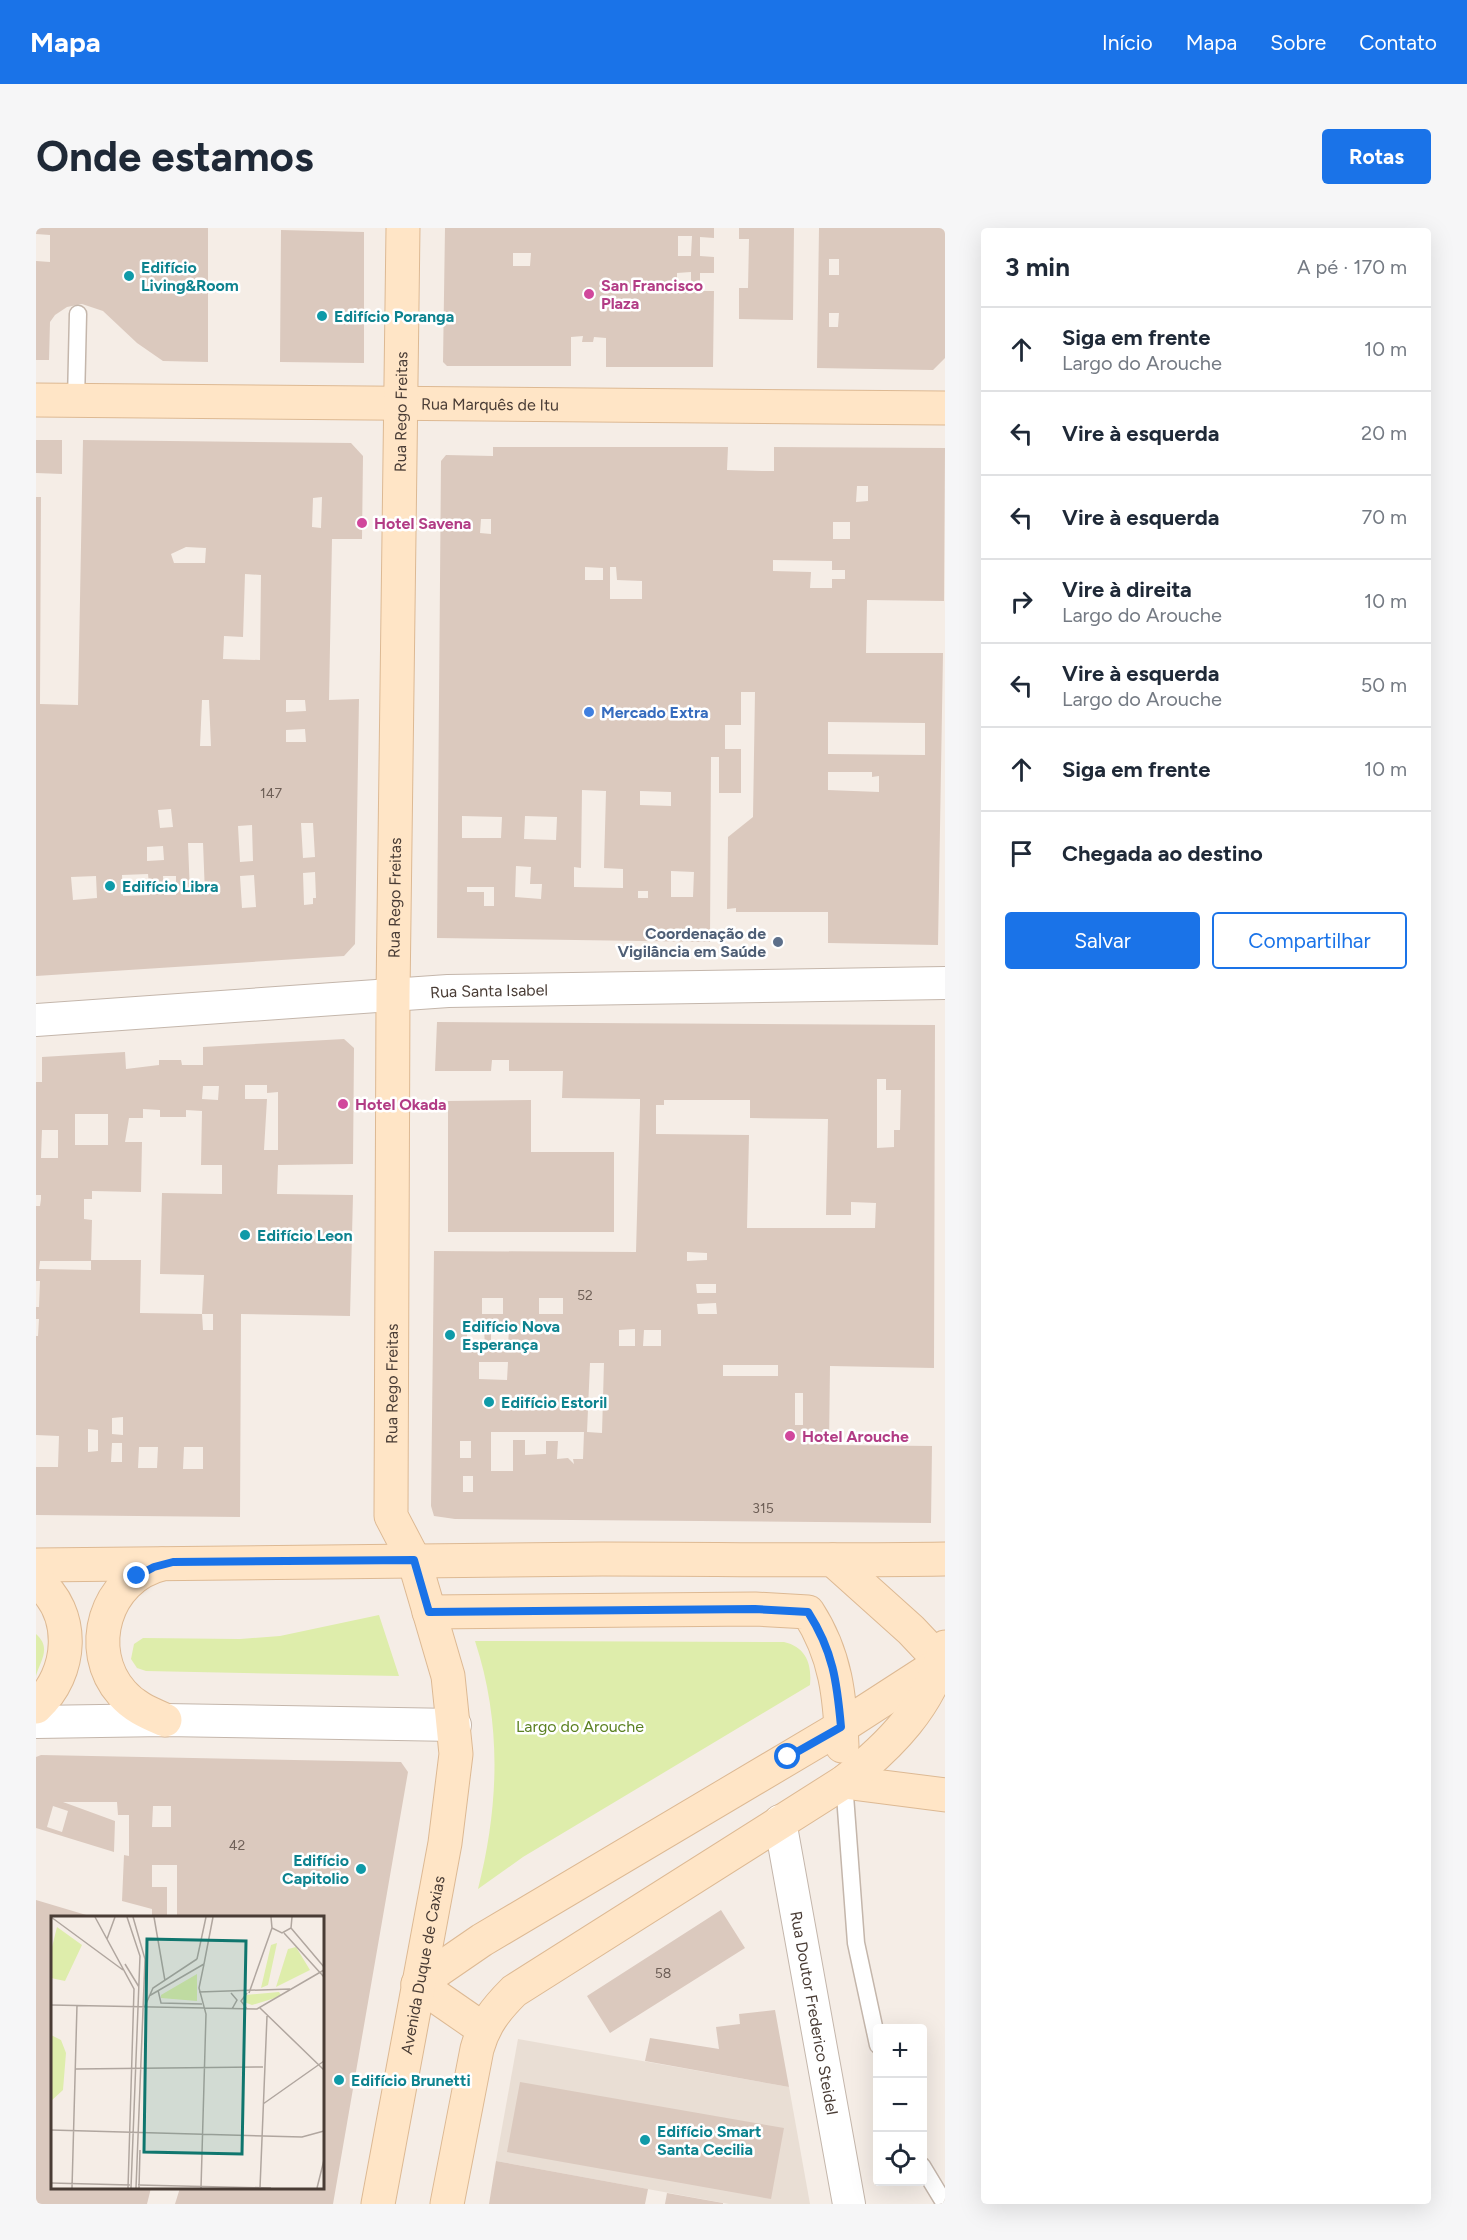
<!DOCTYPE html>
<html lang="pt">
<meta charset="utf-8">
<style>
:root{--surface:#fff;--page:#f6f6f7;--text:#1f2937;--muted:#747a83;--line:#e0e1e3;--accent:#1a73e8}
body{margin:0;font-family:Figtree,sans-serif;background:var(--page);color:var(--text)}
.controls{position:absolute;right:18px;bottom:18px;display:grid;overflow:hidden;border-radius:6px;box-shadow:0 6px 24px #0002}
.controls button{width:54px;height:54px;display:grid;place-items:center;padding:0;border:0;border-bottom:2px solid var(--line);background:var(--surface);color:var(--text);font:30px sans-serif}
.stop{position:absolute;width:18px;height:18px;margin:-14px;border:4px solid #1a73e8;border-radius:50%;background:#fff}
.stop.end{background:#1a73e8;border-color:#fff;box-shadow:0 2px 6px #0008}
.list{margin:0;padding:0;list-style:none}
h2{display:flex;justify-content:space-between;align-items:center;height:78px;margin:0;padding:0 24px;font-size:26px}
h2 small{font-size:20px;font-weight:400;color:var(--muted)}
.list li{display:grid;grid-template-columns:39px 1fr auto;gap:18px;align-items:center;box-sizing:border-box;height:84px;padding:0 24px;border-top:2px solid var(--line)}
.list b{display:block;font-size:22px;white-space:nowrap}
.list p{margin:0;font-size:20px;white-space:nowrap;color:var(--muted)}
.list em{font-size:20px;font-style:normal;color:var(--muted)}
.actions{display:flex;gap:12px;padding:18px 24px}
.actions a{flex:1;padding:14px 0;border:2px solid var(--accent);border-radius:6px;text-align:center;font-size:21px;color:var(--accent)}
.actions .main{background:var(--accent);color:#fff}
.icon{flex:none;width:33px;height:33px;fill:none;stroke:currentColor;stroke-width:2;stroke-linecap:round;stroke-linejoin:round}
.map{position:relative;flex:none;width:909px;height:1976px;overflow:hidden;border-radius:6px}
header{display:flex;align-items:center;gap:36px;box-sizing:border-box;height:84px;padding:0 30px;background:var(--accent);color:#fff}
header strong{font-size:28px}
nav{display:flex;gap:33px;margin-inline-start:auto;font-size:21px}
.intro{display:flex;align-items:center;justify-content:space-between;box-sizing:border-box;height:144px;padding:0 36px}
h1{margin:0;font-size:42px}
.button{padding:15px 27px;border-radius:6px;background:var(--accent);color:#fff;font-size:21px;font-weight:700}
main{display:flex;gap:36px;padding:0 36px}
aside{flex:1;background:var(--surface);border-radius:6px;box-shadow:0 6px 24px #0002}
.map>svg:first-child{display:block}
.residential{fill:#e9ded4}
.green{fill:#deedab}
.building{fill:#dbc9be;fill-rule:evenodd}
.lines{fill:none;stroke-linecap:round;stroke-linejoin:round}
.lane-casing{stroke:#c4b6ab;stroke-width:19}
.street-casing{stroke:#c4b6ab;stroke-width:34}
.secondary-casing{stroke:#ddb993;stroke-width:35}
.lane{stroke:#fff;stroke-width:16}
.street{stroke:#fff;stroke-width:32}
.secondary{stroke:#ffe5c6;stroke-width:33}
.route{stroke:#1a73e8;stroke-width:8}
.culture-dot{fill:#0f9aa8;stroke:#fff;stroke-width:2}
.hotel-dot{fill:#d1479c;stroke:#fff;stroke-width:2}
.shop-dot{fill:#3f7fe0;stroke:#fff;stroke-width:2}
.service-dot{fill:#5c6f8a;stroke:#fff;stroke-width:2}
.labels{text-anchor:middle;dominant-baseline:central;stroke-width:5;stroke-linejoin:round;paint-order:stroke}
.number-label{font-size:14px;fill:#6e5f57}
.culture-label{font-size:16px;font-weight:bold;fill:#0d838f;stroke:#fff;text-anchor:start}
.hotel-label{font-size:16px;font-weight:bold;fill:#b23c85;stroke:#fff;text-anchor:start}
.street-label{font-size:16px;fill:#493c35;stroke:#fff}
.shop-label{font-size:16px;font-weight:bold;fill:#366cbe;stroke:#fff;text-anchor:start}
.service-label{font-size:16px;font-weight:bold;fill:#4e5e75;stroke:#fff;text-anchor:end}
.park-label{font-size:16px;fill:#5b8121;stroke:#fff}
.inset-road{fill:none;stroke:#b0a69f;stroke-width:1.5}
.view{fill:#0f766e;fill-opacity:0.15;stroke:#0f766e;stroke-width:3}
.inset-edge{fill:none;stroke:#493c35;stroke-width:3}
</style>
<header>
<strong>Mapa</strong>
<nav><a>Início</a><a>Mapa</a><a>Sobre</a><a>Contato</a></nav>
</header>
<div class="intro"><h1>Onde estamos</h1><a class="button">Rotas</a></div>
<main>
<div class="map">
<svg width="909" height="1976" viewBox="0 0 909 1976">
<rect width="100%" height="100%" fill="#f5ede6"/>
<path class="residential" d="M 482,1811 L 753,1859 L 774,1976 L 693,1976 L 460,1933 Z"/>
<path class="green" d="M 343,1387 L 363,1448 L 110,1443 L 101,1440 L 95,1431 L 98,1416 L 107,1410 L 204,1411 L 244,1408 Z
M 0,1406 C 16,1420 4,1433 0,1448 Z
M 439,1413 L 748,1414 C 770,1419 776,1436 774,1457 L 487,1629 L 442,1661 C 463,1578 466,1495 439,1413 Z"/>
<path class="building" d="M 0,0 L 172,0 L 172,134 L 127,133 L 101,115 L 67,83 L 46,76 L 31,79 L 19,87 L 14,94 L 13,132 L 0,132 L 0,33 L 14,34 L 14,7 L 0,6 Z
M 409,0 L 678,0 L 678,10 L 664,9 L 664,28 L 678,29 L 678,45 L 664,45 L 664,63 L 678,63 L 677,139 L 570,139 L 570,110 L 558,109 L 557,114 L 546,114 L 547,108 L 535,109 L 535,138 L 411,138 L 407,134 ZM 642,8 L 656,8 L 655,28 L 642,28 ZM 477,25 L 495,25 L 494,38 L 477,38 ZM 655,44 L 655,63 L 641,64 L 641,45 Z
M 703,0 L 758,0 L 757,92 L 703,91 L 703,60 L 712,60 L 713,11 L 703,11 Z
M 783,0 L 909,0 L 909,130 L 897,142 L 781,140 ZM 793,31 L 803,31 L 803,47 L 793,47 ZM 793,85 L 803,85 L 802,99 L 793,99 Z
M 245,2 L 328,4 L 328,135 L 244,134 Z
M 0,212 L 26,212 L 26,246 L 0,245 Z
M 47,212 L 315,215 L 327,228 L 326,311 L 296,311 L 293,472 L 323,471 L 319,716 L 308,728 L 0,748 L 0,269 L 5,269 L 4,476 L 42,477 ZM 286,269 L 285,300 L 276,299 L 277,270 ZM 150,319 L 170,320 L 169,335 L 138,335 L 135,326 ZM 209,346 L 225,347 L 224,432 L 187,431 L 188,408 L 207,409 ZM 166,472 L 173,472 L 175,518 L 164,518 ZM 250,472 L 269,472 L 270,483 L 250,484 ZM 269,501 L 270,514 L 250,514 L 250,502 ZM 135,581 L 137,599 L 124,600 L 122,582 ZM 265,595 L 277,595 L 279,629 L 267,630 ZM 216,597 L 217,633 L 204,634 L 202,598 ZM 152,615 L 167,615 L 169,666 L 154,666 ZM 127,618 L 128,632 L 111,633 L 111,619 ZM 279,644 L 280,670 L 277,670 L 277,676 L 268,677 L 267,645 ZM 112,646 L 114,667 L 87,668 L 86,647 ZM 218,647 L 220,679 L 206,680 L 204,648 ZM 60,648 L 61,670 L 37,672 L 35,649 ZM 127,648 L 140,648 L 140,667 L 128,667 Z
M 457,219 L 692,219 L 691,242 L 726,243 L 738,243 L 738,219 L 909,220 L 908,373 L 831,372 L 830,425 L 907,425 L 902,717 L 792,715 L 792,684 L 700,684 L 700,680 L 691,681 L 692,609 L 717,589 L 719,464 L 705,464 L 705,497 L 689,497 L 689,521 L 705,521 L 705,565 L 683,565 L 683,529 L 675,529 L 674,714 L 401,710 L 405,233 L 410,227 L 457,228 ZM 821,258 L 832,258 L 832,273 L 820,274 ZM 445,291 L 455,291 L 455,306 L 444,305 ZM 797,294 L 814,294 L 814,311 L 797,311 ZM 737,332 L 796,333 L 796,342 L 809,342 L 809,351 L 796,351 L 796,360 L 774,360 L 775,344 L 737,343 ZM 549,339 L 567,340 L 567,352 L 549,352 ZM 574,339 L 580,339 L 581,352 L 606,353 L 606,371 L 574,371 ZM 792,494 L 889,495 L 889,527 L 792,526 ZM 792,544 L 836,544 L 836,549 L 843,548 L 843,564 L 792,562 ZM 546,562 L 570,563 L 568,640 L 587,641 L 587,660 L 538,659 L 538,639 L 545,640 ZM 604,563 L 635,564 L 635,578 L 604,577 ZM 426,588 L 466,589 L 465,610 L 426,610 ZM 489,588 L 521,589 L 520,612 L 488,611 ZM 480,638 L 495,639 L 494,656 L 506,656 L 505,671 L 479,669 ZM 635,643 L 658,644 L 657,669 L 635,669 ZM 431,659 L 458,659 L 458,678 L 448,678 L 448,664 L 431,664 ZM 602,663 L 612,663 L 612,670 L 602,670 Z
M 401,794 L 899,797 L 898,1140 L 794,1138 L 793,1217 L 896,1218 L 895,1295 L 419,1291 L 398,1288 L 395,1278 L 398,1023 L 600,1024 L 604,877 L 604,871 L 526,870 L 527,843 L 473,843 L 473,832 L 456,832 L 455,843 L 399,843 ZM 841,851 L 850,851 L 850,862 L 865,862 L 864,902 L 858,902 L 858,919 L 841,920 ZM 628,872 L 714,872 L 714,890 L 792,891 L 790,987 L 815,987 L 815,974 L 840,975 L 839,1000 L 711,1000 L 713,907 L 620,906 L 620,877 L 628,877 ZM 651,1024 L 671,1025 L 671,1032 L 651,1033 ZM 660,1056 L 680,1056 L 680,1065 L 661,1065 ZM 446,1070 L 467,1070 L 467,1086 L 446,1086 ZM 503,1070 L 527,1070 L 527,1086 L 503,1086 ZM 680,1075 L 681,1086 L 662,1086 L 661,1076 ZM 431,1101 L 448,1101 L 449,1118 L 431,1117 ZM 455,1101 L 473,1101 L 472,1118 L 455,1118 ZM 599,1101 L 599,1118 L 583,1118 L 583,1102 ZM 608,1102 L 625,1102 L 625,1118 L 607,1118 ZM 443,1134 L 472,1134 L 471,1152 L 443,1151 ZM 554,1135 L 568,1135 L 566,1205 L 551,1204 ZM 687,1137 L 742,1137 L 742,1148 L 687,1148 ZM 759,1165 L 767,1165 L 767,1197 L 759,1197 ZM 455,1204 L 548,1204 L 547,1231 L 537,1231 L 538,1236 L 532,1230 L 521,1231 L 522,1213 L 510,1213 L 510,1226 L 489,1227 L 489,1212 L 477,1212 L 477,1243 L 455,1243 ZM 424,1213 L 435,1213 L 435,1230 L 424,1230 ZM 427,1248 L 437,1248 L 437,1264 L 427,1264 Z
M 308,811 L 318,820 L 317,936 L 242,937 L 241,966 L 317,967 L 314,1088 L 205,1086 L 204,1289 L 0,1287 L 0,1239 L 22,1239 L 23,1208 L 0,1207 L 0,1108 L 2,1108 L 3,1091 L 0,1091 L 0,1079 L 3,1079 L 4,1053 L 0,1053 L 0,978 L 4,978 L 5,971 L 5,967 L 0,967 L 0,854 L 6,854 L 6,829 L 89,824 L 90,841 L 123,837 L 123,832 L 145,832 L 146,837 L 167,837 L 167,819 ZM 209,857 L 231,857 L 231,865 L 242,864 L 242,922 L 228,922 L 231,871 L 209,871 ZM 167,858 L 183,858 L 182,872 L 166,871 ZM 107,881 L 124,882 L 124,889 L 150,889 L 150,882 L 166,883 L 165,937 L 186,937 L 186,966 L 126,965 L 124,1046 L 168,1047 L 166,1086 L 177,1086 L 177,1102 L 167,1102 L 166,1086 L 104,1085 L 105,1032 L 55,1032 L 55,1042 L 3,1041 L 4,1033 L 55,1033 L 56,992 L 48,991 L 48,971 L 56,971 L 56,963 L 105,964 L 106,914 L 89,914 L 93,890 L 107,890 ZM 39,886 L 72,886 L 72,917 L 39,917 ZM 6,902 L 22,902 L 22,930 L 5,930 ZM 87,1189 L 87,1207 L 76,1206 L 76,1190 ZM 52,1201 L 62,1202 L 62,1223 L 52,1224 ZM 76,1215 L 86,1215 L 86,1234 L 75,1234 ZM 103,1219 L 122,1219 L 121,1240 L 102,1240 ZM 148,1219 L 167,1219 L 167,1241 L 147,1241 Z
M 495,872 L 495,924 L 578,924 L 578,1004 L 412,1004 L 412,873 Z
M 5,1527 L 365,1534 L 372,1544 L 297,1976 L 139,1976 L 144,1960 L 286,1960 L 286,1689 L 141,1689 L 141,1637 L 116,1637 L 116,1659 L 131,1659 L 131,1689 L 116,1689 L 116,1681 L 86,1673 L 88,1627 L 93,1628 L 93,1587 L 82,1587 L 81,1574 L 27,1574 L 79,1593 L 78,1624 L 0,1600 L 0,1529 ZM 17,1578 L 32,1583 L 26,1604 L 11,1599 ZM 117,1578 L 135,1578 L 135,1599 L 116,1599 Z
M 0,1672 L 57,1689 L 16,1689 L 16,1960 L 115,1960 L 111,1976 L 0,1976 Z
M 685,1682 L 709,1720 L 574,1805 L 551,1768 Z
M 739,1782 L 753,1859 L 609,1833 L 614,1810 L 683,1821 L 680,1799 L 704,1796 L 703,1786 Z
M 484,1854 L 748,1900 L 735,1971 L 471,1924 Z
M 460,1933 L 612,1961 L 609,1976 L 453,1976 Z
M 631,1965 L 687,1975 L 687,1976 L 629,1976 Z"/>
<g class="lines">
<g class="lane-casing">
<path id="lane" d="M 40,173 L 42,86
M 808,1554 L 820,1715 L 842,1817
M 886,1938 L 909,1976"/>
</g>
<g class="street-casing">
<g id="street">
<path id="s1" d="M 0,792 L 412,763 L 909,755"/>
<path d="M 0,1494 L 129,1492 L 419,1497"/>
<path id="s2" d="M 744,1593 L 813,1976"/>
</g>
</g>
<g class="secondary-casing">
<g id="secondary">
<path id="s3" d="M 0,172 L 909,180"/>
<path d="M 797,1332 L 875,1402 L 909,1438"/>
<path d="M 126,1336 C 69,1350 48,1422 86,1465 C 98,1479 113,1485 129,1492"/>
<path d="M 0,1337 C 189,1334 378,1332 566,1331 C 681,1331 795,1333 909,1331"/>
<path d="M 0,1352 C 41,1385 37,1445 0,1479"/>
<path d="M 393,1384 L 719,1381 L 772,1384 C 800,1427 804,1469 806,1518"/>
<path d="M 808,1554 L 909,1567"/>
<path d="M 382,1756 L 446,1712 L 805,1499 L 904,1435"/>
<path d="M 382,1756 L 447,1801"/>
<path id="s4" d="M 342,1976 L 409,1615 L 420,1526 L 412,1448 L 378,1332 L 355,1288 L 357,767 L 367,0"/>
<path d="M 411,1976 L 441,1821 C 448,1796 460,1781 478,1763 L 808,1554 C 854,1518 895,1477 909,1419"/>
</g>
</g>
<use href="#lane" class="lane"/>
<use href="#street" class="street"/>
<use href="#secondary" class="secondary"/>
</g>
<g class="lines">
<path class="route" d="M 101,1348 L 118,1339 L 137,1334 L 378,1332 L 393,1384 L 719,1381 L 772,1384 C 797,1423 801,1454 805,1499 L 752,1529"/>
</g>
<g class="culture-dot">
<circle cx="93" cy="48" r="6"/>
<circle cx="286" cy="88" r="6"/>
<circle cx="74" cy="658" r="6"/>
<circle cx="209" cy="1007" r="6"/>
<circle cx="414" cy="1107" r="6"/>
<circle cx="453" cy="1174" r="6"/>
<circle cx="325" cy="1641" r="6"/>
<circle cx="303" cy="1852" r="6"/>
<circle cx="609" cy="1912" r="6"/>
</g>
<g class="hotel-dot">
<circle cx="553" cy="66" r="6"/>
<circle cx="326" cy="295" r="6"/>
<circle cx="307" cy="876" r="6"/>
<circle cx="754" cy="1208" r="6"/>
</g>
<circle class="shop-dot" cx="553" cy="484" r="6"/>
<circle class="service-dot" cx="742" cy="714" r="6"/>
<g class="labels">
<g class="number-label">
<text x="235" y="565">147</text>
<text x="549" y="1067">52</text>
<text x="727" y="1280">315</text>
<text x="201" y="1617">42</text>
<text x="627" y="1745">58</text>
</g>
<g class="culture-label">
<text x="105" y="39">Edifício<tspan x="105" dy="18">Living&amp;Room</tspan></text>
<text x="298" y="88">Edifício Poranga</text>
<text x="86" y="658">Edifício Libra</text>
<text x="221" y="1007">Edifício Leon</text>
<text x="426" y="1098">Edifício Nova<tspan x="426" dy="18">Esperança</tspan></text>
<text x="465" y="1174">Edifício Estoril</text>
<text x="313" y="1632" text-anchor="end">Edifício<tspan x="313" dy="18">Capitolio</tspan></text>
<text x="315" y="1852">Edifício Brunetti</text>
<text x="621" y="1903">Edifício Smart<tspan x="621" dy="18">Santa Cecilia</tspan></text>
</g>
<g class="hotel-label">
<text x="565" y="57">San Francisco<tspan x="565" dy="18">Plaza</tspan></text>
<text x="338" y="295">Hotel Savena</text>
<text x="319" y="876">Hotel Okada</text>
<text x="766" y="1208">Hotel Arouche</text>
</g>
<g class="street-label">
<text stroke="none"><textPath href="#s3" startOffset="454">Rua Marquês de Itu</textPath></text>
<text stroke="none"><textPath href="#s4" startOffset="1810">Rua Rego Freitas</textPath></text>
<text stroke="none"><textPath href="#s4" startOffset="1324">Rua Rego Freitas</textPath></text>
<text stroke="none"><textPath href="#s1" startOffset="454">Rua Santa Isabel</textPath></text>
<text stroke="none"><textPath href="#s4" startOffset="838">Rua Rego Freitas</textPath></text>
<text stroke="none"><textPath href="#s4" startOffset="243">Avenida Duque de Caxias</textPath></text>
<text stroke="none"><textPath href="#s2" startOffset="195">Rua Doutor Frederico Steidel</textPath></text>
</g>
<g class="shop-label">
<text x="565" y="484">Mercado Extra</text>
</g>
<g class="service-label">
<text x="730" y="705">Coordenação de<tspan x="730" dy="18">Vigilância em Saúde</tspan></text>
</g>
<g class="park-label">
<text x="544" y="1498">Largo do Arouche</text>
</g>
</g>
<g transform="translate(15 1688)">
<rect width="273" height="273" fill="#f5ede6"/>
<path d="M 6,11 L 31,29 L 14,65 L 0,62 L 0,35 ZM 226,27 L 217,69 L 210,72 L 220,29 ZM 245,31 L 259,54 L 225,71 L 237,33 ZM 146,58 L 146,85 L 110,82 L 110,79 ZM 228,76 L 230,79 L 224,82 L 201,89 L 193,86 L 194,79 ZM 0,119 L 10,124 L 15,137 L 12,174 L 0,185 Z" fill="#deedab"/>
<path class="inset-road" d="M 0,1 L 72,54M 44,1 L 83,73 L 77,272M 76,1 L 89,40 L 80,272M 82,1 L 94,43 L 85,272M 103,1 L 114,65M 220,1 L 221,12 L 231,17 L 240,12 L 241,1M 240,12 L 273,51M 233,17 L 273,61M 56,23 L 64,1M 146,43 L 155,1M 74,48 L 88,71M 153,48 L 162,1M 107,74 L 110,87 L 151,88M 148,76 L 239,73M 180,77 L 186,84 L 181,93M 198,77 L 221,12M 98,80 L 153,48M 0,89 L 206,93 L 273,54M 94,90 L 102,72 L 146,43M 209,92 L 273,154M 196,93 L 190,85 L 196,77M 25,153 L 212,151M 212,188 L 273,145M 0,214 L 251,221 L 273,215M 0,267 L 79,269M 87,269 L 220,272M 21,272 L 26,89M 88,272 L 89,234M 150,272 L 155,98 L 148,72 L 153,48M 209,272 L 216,100M 266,272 L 273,244"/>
<path class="view" d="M 96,23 L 195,25 L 191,238 L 93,236 Z"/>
<rect width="273" height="273" class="inset-edge"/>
</g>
</svg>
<div class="controls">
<button>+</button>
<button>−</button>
<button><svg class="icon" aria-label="locate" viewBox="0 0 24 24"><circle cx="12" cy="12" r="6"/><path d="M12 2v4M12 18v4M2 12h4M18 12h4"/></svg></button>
</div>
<div class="stop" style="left:752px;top:1529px"></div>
<div class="stop end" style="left:101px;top:1348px"></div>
</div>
<aside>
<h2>3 min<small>A pé · 170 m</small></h2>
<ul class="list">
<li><svg class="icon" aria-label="ahead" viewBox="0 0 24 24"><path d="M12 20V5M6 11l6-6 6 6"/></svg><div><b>Siga em frente</b><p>Largo do Arouche</p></div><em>10 m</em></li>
<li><svg class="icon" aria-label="left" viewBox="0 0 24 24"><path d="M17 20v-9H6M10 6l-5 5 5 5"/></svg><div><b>Vire à esquerda</b></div><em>20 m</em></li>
<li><svg class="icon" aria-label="left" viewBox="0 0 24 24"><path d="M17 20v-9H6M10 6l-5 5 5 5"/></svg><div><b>Vire à esquerda</b></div><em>70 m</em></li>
<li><svg class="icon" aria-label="right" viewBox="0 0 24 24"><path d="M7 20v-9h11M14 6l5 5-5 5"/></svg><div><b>Vire à direita</b><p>Largo do Arouche</p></div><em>10 m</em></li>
<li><svg class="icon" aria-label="left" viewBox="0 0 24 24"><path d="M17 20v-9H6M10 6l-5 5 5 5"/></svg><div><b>Vire à esquerda</b><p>Largo do Arouche</p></div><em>50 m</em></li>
<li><svg class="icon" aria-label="ahead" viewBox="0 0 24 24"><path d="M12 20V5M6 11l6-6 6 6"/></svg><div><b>Siga em frente</b></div><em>10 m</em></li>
<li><svg class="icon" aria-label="arrive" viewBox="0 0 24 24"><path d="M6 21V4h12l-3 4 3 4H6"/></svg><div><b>Chegada ao destino</b></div></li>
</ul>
<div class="actions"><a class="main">Salvar</a><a>Compartilhar</a></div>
</aside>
</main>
